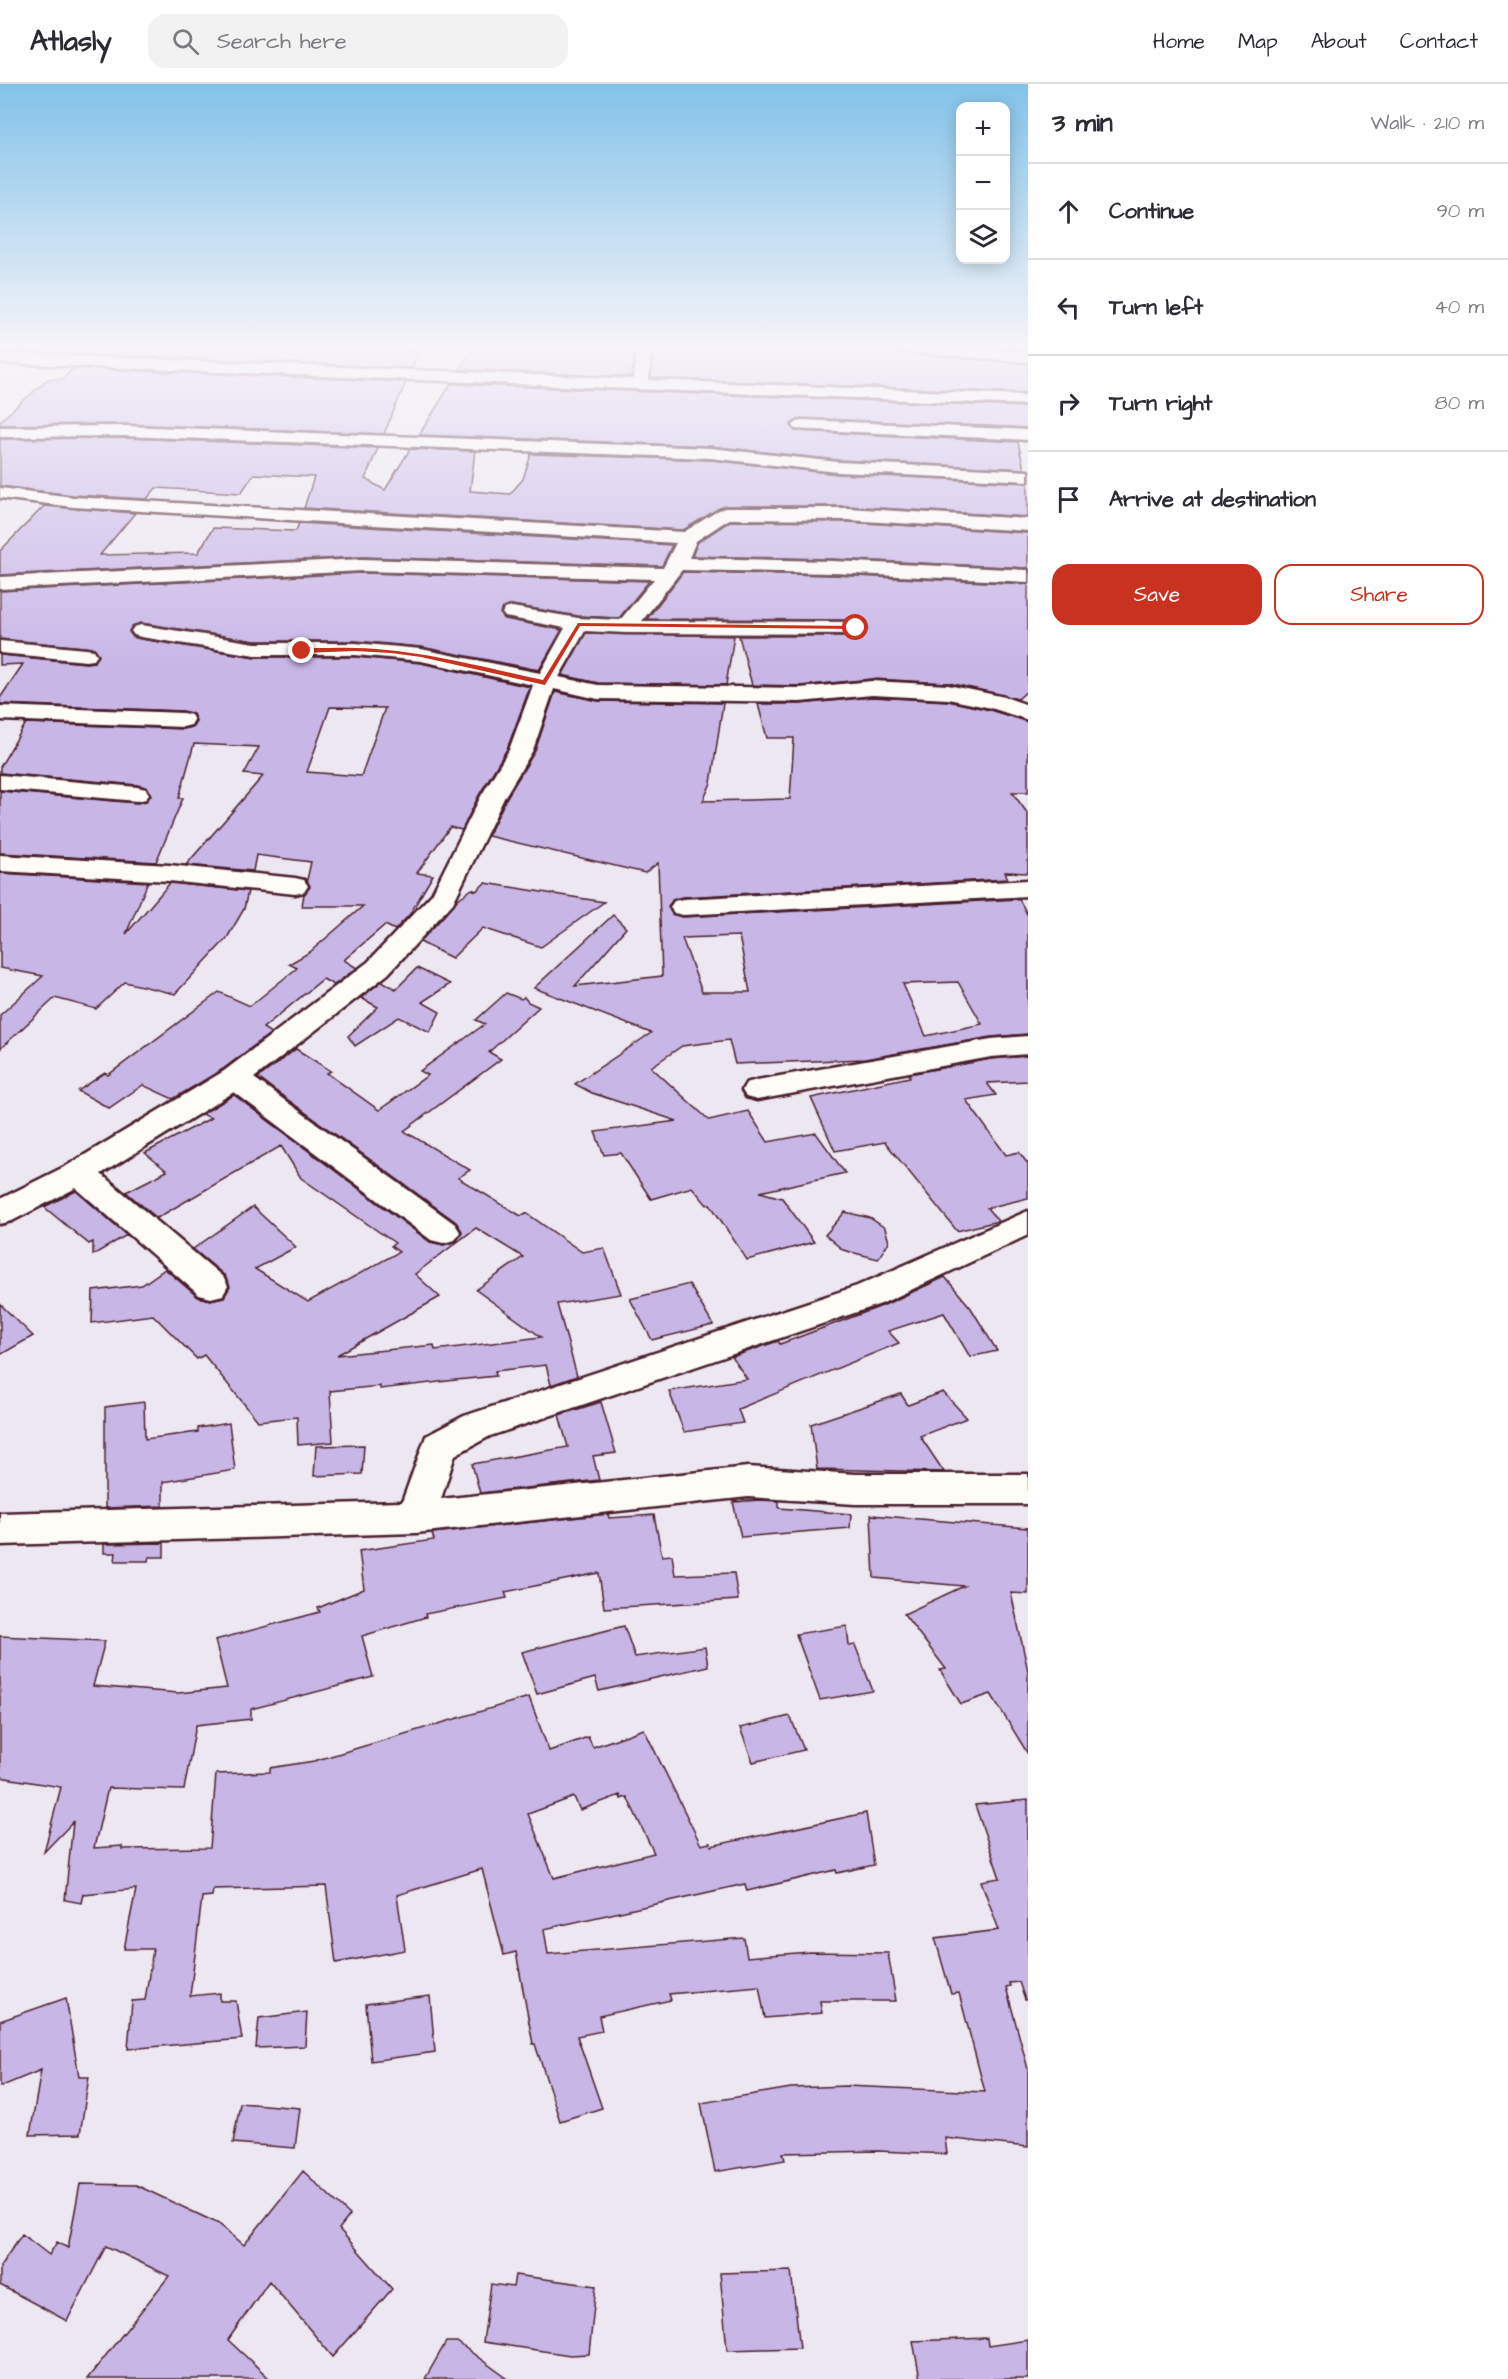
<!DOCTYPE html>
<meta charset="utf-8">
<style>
:root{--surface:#fff;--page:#f2f2f3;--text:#2b2b33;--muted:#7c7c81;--line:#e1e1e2;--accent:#c8321e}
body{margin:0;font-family:"Architects Daughter",sans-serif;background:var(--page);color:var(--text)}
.controls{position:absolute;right:18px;top:18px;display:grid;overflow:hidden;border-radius:12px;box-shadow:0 3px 15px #0003}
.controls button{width:54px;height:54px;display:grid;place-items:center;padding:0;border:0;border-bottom:2px solid var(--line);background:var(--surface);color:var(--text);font:30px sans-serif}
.stop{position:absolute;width:18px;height:18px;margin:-14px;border:4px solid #c8321e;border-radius:50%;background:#fff}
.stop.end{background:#c8321e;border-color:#fff;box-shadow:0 2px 6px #0008}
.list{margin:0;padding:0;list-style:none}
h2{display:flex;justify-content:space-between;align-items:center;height:78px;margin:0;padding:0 24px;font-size:26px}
h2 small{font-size:20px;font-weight:400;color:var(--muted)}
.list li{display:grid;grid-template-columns:39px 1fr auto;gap:18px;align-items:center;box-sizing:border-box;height:96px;padding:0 24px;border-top:2px solid var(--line)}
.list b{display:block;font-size:22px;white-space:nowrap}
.list em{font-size:20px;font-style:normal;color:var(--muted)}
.actions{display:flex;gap:12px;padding:18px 24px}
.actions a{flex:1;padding:14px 0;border:2px solid var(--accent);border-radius:18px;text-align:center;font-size:21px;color:var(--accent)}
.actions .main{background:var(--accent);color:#fff}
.icon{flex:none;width:33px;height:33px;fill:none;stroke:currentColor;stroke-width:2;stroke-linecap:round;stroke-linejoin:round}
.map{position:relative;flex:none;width:1028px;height:2295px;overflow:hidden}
header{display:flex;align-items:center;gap:36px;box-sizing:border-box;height:84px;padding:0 30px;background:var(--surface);border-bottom:2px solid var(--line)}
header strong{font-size:28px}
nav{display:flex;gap:33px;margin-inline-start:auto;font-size:21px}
.search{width:420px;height:54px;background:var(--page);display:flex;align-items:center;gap:15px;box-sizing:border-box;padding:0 21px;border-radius:18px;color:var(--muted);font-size:22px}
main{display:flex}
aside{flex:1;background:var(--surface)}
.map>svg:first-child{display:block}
.building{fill:#c8b6e7;stroke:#4a1f2b;stroke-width:1.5;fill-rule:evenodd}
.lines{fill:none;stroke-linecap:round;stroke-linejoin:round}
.street-casing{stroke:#4a1f2b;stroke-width:5}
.street{fill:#fdfcf7;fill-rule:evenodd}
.route{fill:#c8321e}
</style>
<header>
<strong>Atlasly</strong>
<div class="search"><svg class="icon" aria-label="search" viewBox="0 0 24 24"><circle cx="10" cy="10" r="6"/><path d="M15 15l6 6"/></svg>Search here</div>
<nav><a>Home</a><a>Map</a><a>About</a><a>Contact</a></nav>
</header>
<main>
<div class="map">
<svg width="1028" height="2295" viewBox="0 0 1028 2295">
<rect width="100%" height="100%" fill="#ede7f2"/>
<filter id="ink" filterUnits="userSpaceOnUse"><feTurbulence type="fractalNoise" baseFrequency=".0167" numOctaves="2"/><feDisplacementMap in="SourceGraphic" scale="12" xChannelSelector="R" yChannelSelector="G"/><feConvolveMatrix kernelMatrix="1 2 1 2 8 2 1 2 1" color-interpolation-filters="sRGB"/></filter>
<g filter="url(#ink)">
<path class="building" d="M 109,262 L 323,262 L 322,264 L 419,267 L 412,284 L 102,271 Z
M 474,262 L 635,262 L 632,293 L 459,286 Z
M 653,262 L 870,264 L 870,262 L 875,262 L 877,266 L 884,268 L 1028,280 L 1028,309 L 651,294 Z
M 72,285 L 92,285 L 406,298 L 384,350 L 124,340 L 0,341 L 0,337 L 48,295 L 63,295 Z
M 451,300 L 1028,323 L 1028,344 L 801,334 L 791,340 L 795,347 L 1018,358 L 1024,385 L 838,376 L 710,362 L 419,351 Z
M 124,354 L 378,364 L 365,395 L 385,406 L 410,365 L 475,367 L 470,407 L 510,410 L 523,395 L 531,370 L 710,376 L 838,390 L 1028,399 L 1028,433 L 847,422 L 725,422 L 683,446 L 304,424 L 314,393 L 254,390 L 241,409 L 156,404 L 147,415 L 73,411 L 0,402 L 0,355 Z
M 44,422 L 135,429 L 100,471 L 198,469 L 213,444 L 296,447 L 299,439 L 672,461 L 662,482 L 362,473 L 0,491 L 0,467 Z
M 730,437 L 847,438 L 1028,449 L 1028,484 L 832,475 L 692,472 L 698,458 Z
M 683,488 L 832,491 L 1028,500 L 1028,606 L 1018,615 L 948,599 L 872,595 L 800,602 L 752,601 L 739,552 L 856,552 L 865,549 L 868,543 L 864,538 L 856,536 L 647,535 Z
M 362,489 L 649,497 L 619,534 L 578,532 L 512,521 L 503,524 L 500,529 L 505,535 L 562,546 L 539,586 L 421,563 L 355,557 L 255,557 L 141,539 L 132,542 L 129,548 L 133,553 L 140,555 L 255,573 L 355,573 L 421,579 L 530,603 L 507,665 L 479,711 L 462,746 L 450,743 L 417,789 L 433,791 L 410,830 L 395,846 L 385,841 L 344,876 L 357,884 L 334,901 L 323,895 L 263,944 L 271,949 L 223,985 L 173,1015 L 143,1001 L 109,1024 L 78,1007 L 105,989 L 108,991 L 219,908 L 250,922 L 297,884 L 289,880 L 310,868 L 363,822 L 302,822 L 304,810 L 310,803 L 307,796 L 311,778 L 256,771 L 253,787 L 186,781 L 263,692 L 244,690 L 259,663 L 194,660 L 179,714 L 183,714 L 156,778 L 0,769 L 0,707 L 137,719 L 146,717 L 151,711 L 148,704 L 137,701 L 0,689 L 0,683 L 26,639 L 183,645 L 192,643 L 196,637 L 193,630 L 183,627 L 0,620 L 0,614 L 23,580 L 0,581 L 0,571 L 86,579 L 94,578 L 99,572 L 94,564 L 0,555 L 0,507 ZM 330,623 L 385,624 L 361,692 L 307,688 Z
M 586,549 L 734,552 L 726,601 L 598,599 L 562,591 Z
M 555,608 L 598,617 L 723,619 L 711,699 L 703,717 L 790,715 L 794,654 L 767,654 L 758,620 L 800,620 L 872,613 L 948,617 L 990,626 L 1028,638 L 1028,708 L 1012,708 L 1028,730 L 1028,789 L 1005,788 L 1008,795 L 683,813 L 674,815 L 668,822 L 672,830 L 683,833 L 1019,815 L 1028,832 L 1028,950 L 991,953 L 865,975 L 735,980 L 729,956 L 682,962 L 651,983 L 709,1036 L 748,1027 L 768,1058 L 816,1049 L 845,1089 L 760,1108 L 782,1114 L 814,1158 L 747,1176 L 710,1120 L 707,1121 L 692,1103 L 651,1115 L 621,1069 L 604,1071 L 595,1048 L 677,1037 L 592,1009 L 575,1000 L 651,949 L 534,904 L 613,831 L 626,844 L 575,902 L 662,892 L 658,779 L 645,789 L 488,752 L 507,713 L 535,667 ZM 739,852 L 750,908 L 702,908 L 682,854 ZM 958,898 L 982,940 L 926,952 L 903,900 Z
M 0,789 L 148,798 L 126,850 L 170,799 L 248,807 L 244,825 L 227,854 L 175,910 L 125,898 L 96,925 L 55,914 L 0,965 L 0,931 L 43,892 L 0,884 Z
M 485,799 L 604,818 L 541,863 L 483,844 L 452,874 L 420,858 L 458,815 L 472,805 L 476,807 Z
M 417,884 L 450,900 L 422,918 L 440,928 L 430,948 L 399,933 L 355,962 L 348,952 L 378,923 L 361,914 L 382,897 L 396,905 Z
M 506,909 L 521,915 L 524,913 L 528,918 L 539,923 L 489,968 L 501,975 L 404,1047 L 470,1086 L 458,1094 L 521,1132 L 526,1129 L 582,1168 L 604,1164 L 621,1210 L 557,1220 L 577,1292 L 551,1301 L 546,1281 L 495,1287 L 496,1292 L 456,1296 L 380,1305 L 380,1302 L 330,1307 L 333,1358 L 298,1361 L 297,1333 L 258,1337 L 204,1271 L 197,1275 L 153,1231 L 92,1239 L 93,1207 L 142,1201 L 165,1185 L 198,1213 L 210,1216 L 224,1213 L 230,1203 L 225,1192 L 193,1165 L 253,1123 L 296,1163 L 255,1185 L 308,1218 L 399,1168 L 391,1162 L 395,1159 L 301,1094 L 281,1062 L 157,1134 L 126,1108 L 167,1087 L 145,1069 L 211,1034 L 202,1030 L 234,1011 L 430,1158 L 444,1161 L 457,1157 L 462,1147 L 456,1138 L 258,994 L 296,965 L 331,987 L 327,989 L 379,1026 L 428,991 L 420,987 L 485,940 L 476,936 ZM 476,1144 L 523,1173 L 476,1206 L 541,1253 L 435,1266 L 434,1261 L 337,1271 L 440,1213 L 415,1190 Z
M 1028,972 L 1028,997 L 987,999 L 996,1011 L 966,1016 L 1006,1071 L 1019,1068 L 1028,1080 L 1028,1114 L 987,1124 L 998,1137 L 957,1147 L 885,1058 L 835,1067 L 811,1014 L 910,993 L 909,990 L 991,975 Z
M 76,1107 L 127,1151 L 93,1171 L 93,1158 L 89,1160 L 44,1123 Z
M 845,1128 L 870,1134 L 885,1144 L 889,1158 L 878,1175 L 843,1166 L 825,1151 Z
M 945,1193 L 971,1224 L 997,1267 L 970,1273 L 944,1229 L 888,1247 L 899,1259 L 738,1325 L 743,1339 L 684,1348 L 669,1307 L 747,1295 L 732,1273 L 778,1257 L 780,1260 L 882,1222 Z
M 689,1200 L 713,1241 L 652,1256 L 630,1215 Z
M 0,1220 L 33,1252 L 0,1271 Z
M 943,1308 L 967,1334 L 920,1352 L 944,1388 L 817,1385 L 811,1340 L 901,1310 L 908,1321 Z
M 144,1318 L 145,1355 L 198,1348 L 198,1344 L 229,1339 L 235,1386 L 163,1398 L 163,1422 L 105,1424 L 105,1323 Z
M 601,1318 L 616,1369 L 593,1372 L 599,1396 L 480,1409 L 472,1380 L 568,1363 L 559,1331 Z
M 364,1361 L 362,1390 L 314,1392 L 316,1362 Z
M 759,1416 L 779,1417 L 779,1424 L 851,1430 L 850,1444 L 741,1453 L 733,1418 Z
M 608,1430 L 609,1434 L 654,1431 L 662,1472 L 672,1471 L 675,1491 L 734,1489 L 738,1516 L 604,1524 L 599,1489 L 505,1508 L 507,1514 L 425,1530 L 426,1533 L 362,1552 L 373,1593 L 251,1625 L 251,1635 L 196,1641 L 184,1706 L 108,1704 L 94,1764 L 122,1762 L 122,1765 L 210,1764 L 216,1690 L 270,1688 L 270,1684 L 314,1677 L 529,1613 L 549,1667 L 588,1653 L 593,1663 L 644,1645 L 701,1761 L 710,1759 L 711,1762 L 866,1729 L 874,1781 L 837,1789 L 836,1786 L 747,1807 L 745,1800 L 544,1845 L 548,1870 L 744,1854 L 747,1873 L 810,1868 L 888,1869 L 896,1917 L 820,1917 L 822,1929 L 765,1934 L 759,1902 L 669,1910 L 671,1916 L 599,1932 L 602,1947 L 577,1952 L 602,2024 L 560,2037 L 535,1960 L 533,1960 L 516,1868 L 504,1871 L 482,1785 L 397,1811 L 405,1866 L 336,1879 L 326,1802 L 213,1805 L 212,1812 L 202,1813 L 190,1912 L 220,1909 L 220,1917 L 236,1917 L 242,1955 L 128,1965 L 132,1917 L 145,1916 L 153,1865 L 124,1865 L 136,1805 L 83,1810 L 81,1819 L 65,1816 L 73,1738 L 44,1768 L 61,1703 L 0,1693 L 0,1552 L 105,1557 L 93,1602 L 178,1609 L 227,1604 L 215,1556 L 320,1528 L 318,1524 L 364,1505 L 359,1467 L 434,1456 L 432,1449 ZM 620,1711 L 621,1715 L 627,1713 L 654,1769 L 554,1794 L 528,1730 L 574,1713 L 580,1726 Z
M 871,1431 L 1028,1444 L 1028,1510 L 1011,1509 L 1028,1587 L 1028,1670 L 991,1610 L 961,1620 L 940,1586 L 946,1585 L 904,1530 L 964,1502 L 874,1494 Z
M 164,1459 L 164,1473 L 149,1473 L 148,1477 L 115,1477 L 116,1469 L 104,1469 L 104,1460 Z
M 624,1542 L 635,1573 L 705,1563 L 708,1582 L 599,1607 L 595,1594 L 537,1610 L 522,1568 Z
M 847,1542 L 849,1562 L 855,1561 L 873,1607 L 820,1616 L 796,1550 Z
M 790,1632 L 804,1666 L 753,1678 L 740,1644 Z
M 1028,1716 L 1028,1915 L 1025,1916 L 1019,1898 L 1009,1899 L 1010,1902 L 1006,1903 L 1028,1985 L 1028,2063 L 945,2054 L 947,2070 L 878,2067 L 783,2069 L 785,2076 L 715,2088 L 701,2019 L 791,2004 L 846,2002 L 985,2008 L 959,1909 L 951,1910 L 935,1854 L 999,1846 L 981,1797 L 1000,1794 L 975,1721 Z
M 430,1912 L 435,1968 L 371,1977 L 366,1920 Z
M 66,1914 L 79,1993 L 89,1993 L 80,2050 L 30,2051 L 41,1986 L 0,2003 L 0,1937 Z
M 307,1928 L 305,1962 L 256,1964 L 259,1934 Z
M 240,2019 L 300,2024 L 295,2064 L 233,2059 Z
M 303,2087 L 350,2131 L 339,2145 L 392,2205 L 333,2273 L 269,2197 L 228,2256 L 270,2295 L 87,2295 L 169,2192 L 106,2162 L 67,2237 L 0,2201 L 0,2182 L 22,2150 L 49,2171 L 57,2158 L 68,2164 L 80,2100 L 136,2101 L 219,2140 L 244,2161 Z
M 791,2187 L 800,2264 L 727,2266 L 720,2189 Z
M 515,2191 L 596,2202 L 589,2270 L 570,2271 L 483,2258 L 491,2200 L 513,2203 Z
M 987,2254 L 988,2262 L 1028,2256 L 1028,2295 L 920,2295 L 913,2257 Z
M 446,2258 L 457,2258 L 508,2295 L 425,2295 Z"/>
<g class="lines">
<g class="street-casing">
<path id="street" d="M 637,262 L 651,262 L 649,296 L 1028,311 L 1028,321 L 0,279 L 0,269 L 634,295 Z
M 877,262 L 938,262 L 1028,268 L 1028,278 L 884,266 L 879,265 Z
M 801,336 L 1028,346 L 1028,356 L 795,345 L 793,341 Z
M 124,342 L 710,364 L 838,378 L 1028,387 L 1028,397 L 838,388 L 710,374 L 124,352 L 0,353 L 0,343 Z
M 0,404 L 73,413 L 684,448 L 719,426 L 725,424 L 847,424 L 1028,435 L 1028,447 L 847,436 L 729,435 L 696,457 L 689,474 L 832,477 L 1028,486 L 1028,498 L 832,489 L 682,486 L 642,537 L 856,538 L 863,540 L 866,544 L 863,548 L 856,550 L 626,549 L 585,547 L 559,593 L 598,601 L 800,604 L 872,597 L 948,601 L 1005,613 L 1028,621 L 1028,636 L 991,624 L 948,615 L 872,611 L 800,618 L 598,615 L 554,605 L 533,666 L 505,712 L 453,819 L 388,890 L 254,994 L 455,1140 L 460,1148 L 455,1156 L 443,1159 L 431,1156 L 234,1008 L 101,1090 L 223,1193 L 228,1202 L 223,1211 L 211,1214 L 199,1211 L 76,1104 L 12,1137 L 0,1140 L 0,1115 L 68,1081 L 224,987 L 368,878 L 432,810 L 481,712 L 509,666 L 533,601 L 421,577 L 355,571 L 255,571 L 141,553 L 134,551 L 131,547 L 134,543 L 141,541 L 255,559 L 355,559 L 421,565 L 540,589 L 565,544 L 505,533 L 502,529 L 505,525 L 512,523 L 578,534 L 620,536 L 654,495 L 362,487 L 0,505 L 0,493 L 362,475 L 663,484 L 676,459 L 73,423 L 0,414 Z
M 0,557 L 86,565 L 94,566 L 97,571 L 94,576 L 86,577 L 0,569 Z
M 0,622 L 183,629 L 191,631 L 194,636 L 191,641 L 183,643 L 0,636 Z
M 0,691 L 137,703 L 146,705 L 149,710 L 146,715 L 137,717 L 0,705 Z
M 0,771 L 169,781 L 295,794 L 304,796 L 308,802 L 304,808 L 295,810 L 169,797 L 0,787 Z
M 1028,796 L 1028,812 L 683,831 L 674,829 L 670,823 L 674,817 L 683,815 Z
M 1028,952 L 1028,970 L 991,973 L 757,1016 L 746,1013 L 742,1006 L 746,999 L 757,996 L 991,955 Z
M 1028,1127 L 1028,1151 L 881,1220 L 490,1352 L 455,1371 L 441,1415 L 748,1383 L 855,1390 L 1028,1390 L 1028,1420 L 855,1420 L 748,1413 L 416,1449 L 0,1461 L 0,1429 L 402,1418 L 426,1352 L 464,1332 L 857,1202 Z"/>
</g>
<use href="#street" class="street"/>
</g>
</g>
<linearGradient id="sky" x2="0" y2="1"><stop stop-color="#82c2e8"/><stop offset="0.45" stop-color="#f7f4f9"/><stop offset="1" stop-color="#f7f4f9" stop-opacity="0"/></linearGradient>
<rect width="1028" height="583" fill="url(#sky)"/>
<path class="route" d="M 578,539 L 856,542 L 859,544 L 856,545 L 580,542 L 545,601 L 421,573 L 391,569 L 355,567 L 302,569 L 299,567 C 307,563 320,564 330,564 C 403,561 473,581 543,596 Z"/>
</svg>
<div class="controls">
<button>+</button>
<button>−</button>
<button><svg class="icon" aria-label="layers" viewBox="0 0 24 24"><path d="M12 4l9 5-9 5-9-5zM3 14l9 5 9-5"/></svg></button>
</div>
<div class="stop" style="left:856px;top:544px"></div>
<div class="stop end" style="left:302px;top:567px"></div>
</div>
<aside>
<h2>3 min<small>Walk · 210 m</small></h2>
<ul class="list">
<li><svg class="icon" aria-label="ahead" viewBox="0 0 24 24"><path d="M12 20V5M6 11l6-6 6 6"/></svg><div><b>Continue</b></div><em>90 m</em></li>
<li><svg class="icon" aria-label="left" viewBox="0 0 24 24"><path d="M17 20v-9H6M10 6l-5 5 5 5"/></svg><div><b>Turn left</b></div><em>40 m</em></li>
<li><svg class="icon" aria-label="right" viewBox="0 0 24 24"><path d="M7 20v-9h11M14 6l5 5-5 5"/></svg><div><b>Turn right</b></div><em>80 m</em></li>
<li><svg class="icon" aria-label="arrive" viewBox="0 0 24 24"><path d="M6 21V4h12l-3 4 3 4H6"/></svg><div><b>Arrive at destination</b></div></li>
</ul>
<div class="actions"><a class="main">Save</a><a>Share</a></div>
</aside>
</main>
